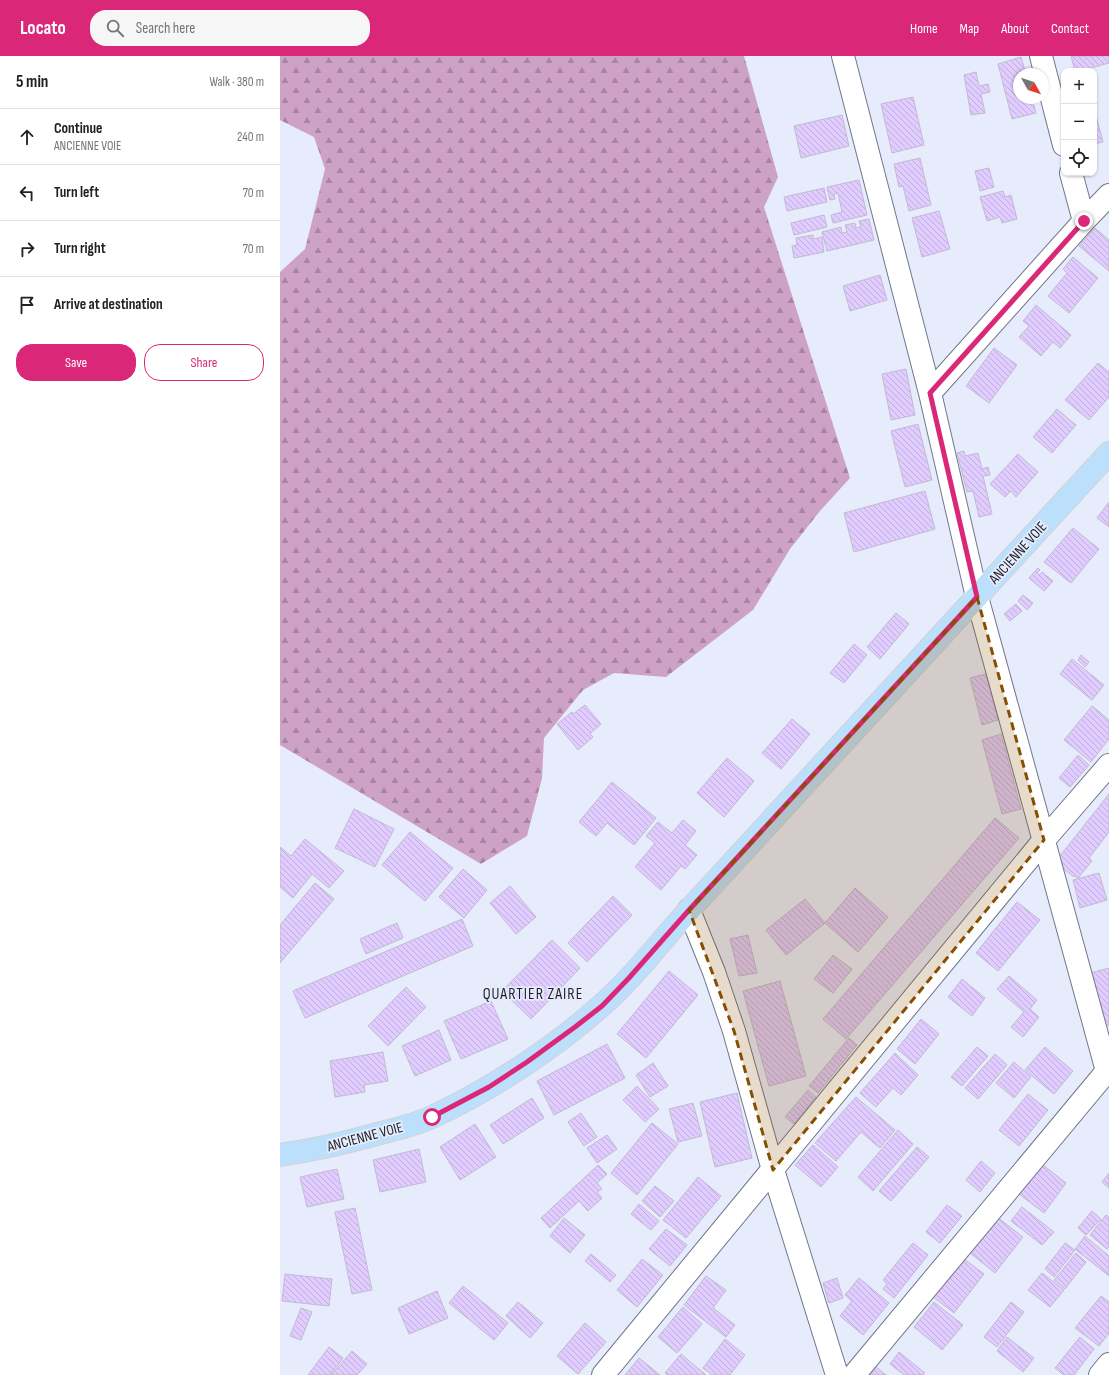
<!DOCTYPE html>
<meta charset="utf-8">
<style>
:root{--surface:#fff;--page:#f6f6f6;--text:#202124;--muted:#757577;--line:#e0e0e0;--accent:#db2777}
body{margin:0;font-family:"Sofia Sans Condensed",sans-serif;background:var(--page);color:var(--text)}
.controls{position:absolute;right:12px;top:12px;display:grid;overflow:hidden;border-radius:8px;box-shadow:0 1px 3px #0004}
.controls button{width:36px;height:36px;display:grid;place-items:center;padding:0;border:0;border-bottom:1px solid var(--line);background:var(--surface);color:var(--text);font:20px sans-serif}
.compass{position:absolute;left:733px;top:12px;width:36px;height:36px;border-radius:50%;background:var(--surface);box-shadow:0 1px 3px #0004;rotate:129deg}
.stop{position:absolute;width:12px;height:12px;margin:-9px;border:3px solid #db2777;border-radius:50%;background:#fff}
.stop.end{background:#db2777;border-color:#fff;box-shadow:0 1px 4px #0008}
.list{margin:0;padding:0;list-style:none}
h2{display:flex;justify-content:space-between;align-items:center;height:52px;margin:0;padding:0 16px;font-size:17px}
h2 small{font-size:13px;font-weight:400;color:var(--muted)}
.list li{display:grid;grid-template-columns:26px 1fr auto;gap:12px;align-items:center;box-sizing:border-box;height:56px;padding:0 16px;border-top:1px solid var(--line)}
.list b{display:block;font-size:15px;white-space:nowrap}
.list p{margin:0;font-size:13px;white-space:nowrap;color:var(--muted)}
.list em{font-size:13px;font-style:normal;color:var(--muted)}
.actions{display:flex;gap:8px;padding:12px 16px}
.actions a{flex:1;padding:9px 0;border:1px solid var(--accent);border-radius:16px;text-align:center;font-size:14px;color:var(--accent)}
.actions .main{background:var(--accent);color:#fff}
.icon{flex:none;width:22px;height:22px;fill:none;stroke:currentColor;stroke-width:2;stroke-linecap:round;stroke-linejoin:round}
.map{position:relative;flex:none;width:829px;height:1319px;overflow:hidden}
header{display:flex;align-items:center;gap:24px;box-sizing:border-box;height:56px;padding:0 20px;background:var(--accent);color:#fff}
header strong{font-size:19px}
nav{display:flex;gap:22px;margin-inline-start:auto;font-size:14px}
.search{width:280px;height:36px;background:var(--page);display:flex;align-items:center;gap:10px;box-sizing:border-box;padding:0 14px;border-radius:16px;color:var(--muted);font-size:15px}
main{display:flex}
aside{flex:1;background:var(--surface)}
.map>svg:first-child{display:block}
.forest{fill:url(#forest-firs)}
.building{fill:url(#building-back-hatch);stroke:#c2bacf}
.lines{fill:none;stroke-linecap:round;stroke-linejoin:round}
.street-casing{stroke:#717789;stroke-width:24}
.primary-casing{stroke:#d2d2d4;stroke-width:24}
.street{stroke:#fff;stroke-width:22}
.primary{stroke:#bce0fb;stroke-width:22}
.route{stroke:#db2777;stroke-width:5}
.marked{fill:#874e01;fill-opacity:0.2;stroke:#874e01;stroke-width:3;stroke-dasharray:8 5;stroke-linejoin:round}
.labels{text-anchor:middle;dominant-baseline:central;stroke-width:3.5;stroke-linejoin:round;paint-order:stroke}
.street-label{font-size:15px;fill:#1d2027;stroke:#e7ecfd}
.neighbourhood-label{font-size:16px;letter-spacing:1px;fill:#1d2027;stroke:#e7ecfd}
</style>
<header>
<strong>Locato</strong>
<div class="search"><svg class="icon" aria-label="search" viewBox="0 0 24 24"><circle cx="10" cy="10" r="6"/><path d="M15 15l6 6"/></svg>Search here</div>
<nav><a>Home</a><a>Map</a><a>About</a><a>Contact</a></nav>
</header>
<main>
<aside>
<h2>5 min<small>Walk · 380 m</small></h2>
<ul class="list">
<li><svg class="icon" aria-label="ahead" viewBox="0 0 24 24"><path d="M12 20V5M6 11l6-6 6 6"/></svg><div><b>Continue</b><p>ANCIENNE VOIE</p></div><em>240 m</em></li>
<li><svg class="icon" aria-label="left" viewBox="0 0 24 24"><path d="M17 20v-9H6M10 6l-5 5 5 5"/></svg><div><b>Turn left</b></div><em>70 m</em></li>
<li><svg class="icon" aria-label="right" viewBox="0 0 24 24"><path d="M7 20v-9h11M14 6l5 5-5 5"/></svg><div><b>Turn right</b></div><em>70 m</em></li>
<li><svg class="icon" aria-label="arrive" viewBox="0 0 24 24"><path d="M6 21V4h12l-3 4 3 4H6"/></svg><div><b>Arrive at destination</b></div></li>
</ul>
<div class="actions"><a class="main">Save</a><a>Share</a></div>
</aside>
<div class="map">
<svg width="829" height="1319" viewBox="0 0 829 1319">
<defs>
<pattern id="forest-firs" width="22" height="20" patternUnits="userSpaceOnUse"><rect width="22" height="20" fill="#cea2c6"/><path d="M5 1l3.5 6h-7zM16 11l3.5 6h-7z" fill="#a784a1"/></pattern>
<pattern id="building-back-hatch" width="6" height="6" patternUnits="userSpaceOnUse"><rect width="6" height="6" fill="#e0ccfe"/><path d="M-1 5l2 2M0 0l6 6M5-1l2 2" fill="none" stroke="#c0afda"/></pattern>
</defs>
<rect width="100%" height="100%" fill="#e7ecfd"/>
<path class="forest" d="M 0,0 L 464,0 L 498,121 L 484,151 L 570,422 L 540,455 L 510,493 L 473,554 L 386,621 L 334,617 L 303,634 L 264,682 L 262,722 L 247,780 L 201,808 L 0,689 L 0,216 L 25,193 L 45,113 L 34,81 L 0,64 Z"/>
<path class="building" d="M 791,0 L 829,0 L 829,7 L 800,15 L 795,15 Z
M 741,1 L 746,18 L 739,18 L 739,42 L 752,42 L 756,57 L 732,63 L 718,8 Z
M 696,16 L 699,30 L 708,28 L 710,36 L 701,38 L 705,57 L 691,59 L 684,19 Z
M 633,41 L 644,89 L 612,97 L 601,48 Z
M 814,52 L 823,86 L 814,88 Z
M 562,59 L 569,90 L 521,102 L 514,70 Z
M 640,102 L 651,149 L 629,155 L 623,130 L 619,131 L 614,108 Z
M 709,112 L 714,131 L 700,135 L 695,115 Z
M 579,124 L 587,159 L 553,167 L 551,159 L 562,156 L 558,137 L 554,138 L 555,143 L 550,144 L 547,131 Z
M 544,132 L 547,146 L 507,155 L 504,141 Z
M 723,135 L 725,141 L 731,139 L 737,163 L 722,167 L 720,161 L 707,165 L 700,141 Z
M 659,155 L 670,193 L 642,201 L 632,162 Z
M 544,159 L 547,171 L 514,179 L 511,167 Z
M 589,163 L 594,184 L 547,195 L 542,176 L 561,171 L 562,177 L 567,176 L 565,169 L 575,167 L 576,172 L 581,171 L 579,165 Z
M 815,172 L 829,184 L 829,215 L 799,190 Z
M 533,179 L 533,183 L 542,181 L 544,196 L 514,202 L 512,190 L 517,189 L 516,182 Z
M 793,201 L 818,222 L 789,257 L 768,240 L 787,217 L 783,213 Z
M 600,219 L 607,244 L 570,255 L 563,230 Z
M 756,249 L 791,279 L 780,292 L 773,286 L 761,300 L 739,281 L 749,270 L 743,265 Z
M 714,292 L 737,309 L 709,347 L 686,330 Z
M 818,307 L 829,316 L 829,341 L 809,364 L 785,344 Z
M 626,313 L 635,359 L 611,364 L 602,318 Z
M 777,353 L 796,369 L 772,397 L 753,381 Z
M 638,368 L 652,424 L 625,431 L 611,375 Z
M 684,395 L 685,400 L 698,397 L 702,413 L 708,411 L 710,419 L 703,420 L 712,458 L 699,461 L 693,435 L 687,436 L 677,397 Z
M 738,398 L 758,416 L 736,441 L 731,435 L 725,441 L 710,428 Z
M 645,435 L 655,473 L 574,496 L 564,457 Z
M 829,446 L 829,471 L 817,462 Z
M 793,472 L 819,493 L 791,527 L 764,506 Z
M 758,512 L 760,514 L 757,517 L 759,519 L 762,516 L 773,525 L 764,535 L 749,522 Z
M 743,539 L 753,547 L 747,554 L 738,545 Z
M 736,548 L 742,555 L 730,565 L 724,558 Z
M 616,557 L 629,568 L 600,603 L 587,591 Z
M 574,588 L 587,599 L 564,627 L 550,617 Z
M 801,599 L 809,606 L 805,611 L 798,604 Z
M 792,603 L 824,629 L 812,644 L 780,618 Z
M 706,618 L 718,664 L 702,669 L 690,622 Z
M 305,649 L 321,668 L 310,678 L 313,681 L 298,694 L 277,668 L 292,656 L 293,658 Z
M 812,650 L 829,664 L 829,683 L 811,706 L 784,684 Z
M 512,663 L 530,678 L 501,713 L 482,697 Z
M 721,678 L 741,753 L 722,758 L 702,684 Z
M 798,699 L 809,709 L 790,731 L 779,722 Z
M 447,702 L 474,725 L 444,761 L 417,737 Z
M 332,726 L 376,762 L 354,789 L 327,767 L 316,780 L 299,766 Z
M 829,738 L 829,776 L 809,802 L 812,805 L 798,822 L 795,820 L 794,821 L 775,806 Z
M 74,753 L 114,773 L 95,811 L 55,792 Z
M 715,762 L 739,782 L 566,983 L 543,963 Z
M 403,764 L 416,775 L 405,789 L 417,799 L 405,813 L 401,810 L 381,834 L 355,811 L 375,787 L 366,780 L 378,766 L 392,777 Z
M 130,776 L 173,812 L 145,845 L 102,809 Z
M 25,783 L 64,815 L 49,832 L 32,818 L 13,842 L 0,831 L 0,791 L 11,800 Z
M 183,813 L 207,834 L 184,862 L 159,841 Z
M 819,817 L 827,844 L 800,852 L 793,824 Z
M 35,827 L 54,843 L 0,907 L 0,869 Z
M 230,830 L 256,861 L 236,878 L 210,847 Z
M 575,832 L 608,861 L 578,896 L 545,867 Z
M 333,840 L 352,859 L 307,906 L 288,887 Z
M 525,843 L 545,867 L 506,899 L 486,874 Z
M 737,846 L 760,864 L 718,915 L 696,897 Z
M 182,863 L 193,890 L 25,962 L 13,935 Z
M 117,867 L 123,882 L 86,898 L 80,883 Z
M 468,879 L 477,917 L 459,920 L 450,883 Z
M 272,884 L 300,912 L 251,963 L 222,935 Z
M 553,899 L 572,913 L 553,937 L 534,923 Z
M 829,912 L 829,969 L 824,970 L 810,917 Z
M 389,915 L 418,939 L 366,1002 L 337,978 Z
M 729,920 L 757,944 L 750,953 L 759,961 L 743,981 L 731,971 L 744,956 L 717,933 Z
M 682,923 L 705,942 L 692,960 L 668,941 Z
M 500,925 L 526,1020 L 489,1030 L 463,935 Z
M 126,931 L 146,951 L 108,990 L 88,970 Z
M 211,945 L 228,983 L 181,1003 L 164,965 Z
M 641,963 L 659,978 L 635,1008 L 617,993 Z
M 159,974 L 171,1004 L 135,1020 L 122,990 Z
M 569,982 L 577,989 L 538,1037 L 529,1030 Z
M 327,988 L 345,1022 L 274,1059 L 257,1025 Z
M 697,991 L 708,1000 L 682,1030 L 671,1021 Z
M 765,991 L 793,1015 L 774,1038 L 745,1014 Z
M 103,996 L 108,1025 L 84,1029 L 85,1036 L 55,1041 L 50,1005 Z
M 615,997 L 638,1019 L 621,1039 L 613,1032 L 596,1051 L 580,1037 Z
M 715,998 L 727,1009 L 698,1043 L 685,1032 Z
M 734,1006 L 751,1021 L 734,1042 L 716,1027 Z
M 373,1007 L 388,1030 L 370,1041 L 356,1019 Z
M 357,1030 L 379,1053 L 365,1066 L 343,1044 Z
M 528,1034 L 536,1041 L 514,1068 L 505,1061 Z
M 457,1037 L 472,1102 L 435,1111 L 420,1046 Z
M 748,1038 L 768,1054 L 739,1090 L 719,1074 Z
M 576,1041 L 615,1074 L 600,1092 L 581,1076 L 556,1105 L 535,1087 Z
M 252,1042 L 264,1062 L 223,1088 L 210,1069 Z
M 413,1047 L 422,1080 L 398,1086 L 389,1053 Z
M 301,1057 L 317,1081 L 304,1090 L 288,1066 Z
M 372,1067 L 398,1088 L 357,1139 L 331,1117 Z
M 195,1068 L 216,1101 L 180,1124 L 160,1091 Z
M 618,1074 L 633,1088 L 593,1135 L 578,1121 Z
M 327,1079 L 337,1093 L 317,1107 L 307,1092 Z
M 533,1089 L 558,1111 L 541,1131 L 515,1109 Z
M 637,1091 L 649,1101 L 611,1145 L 599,1135 Z
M 139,1093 L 146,1126 L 100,1136 L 93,1104 Z
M 701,1105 L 715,1117 L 700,1136 L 686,1124 Z
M 762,1108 L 786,1127 L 764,1157 L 739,1138 Z
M 318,1109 L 327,1118 L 317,1127 L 322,1133 L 317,1136 L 322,1142 L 308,1155 L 299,1145 L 270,1172 L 261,1162 Z
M 57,1113 L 64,1143 L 27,1151 L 20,1121 Z
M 829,1117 L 829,1132 L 822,1126 Z
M 418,1121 L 441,1140 L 406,1182 L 383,1164 Z
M 375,1130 L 394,1145 L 380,1161 L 362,1145 Z
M 359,1148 L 379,1165 L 371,1174 L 351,1158 Z
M 667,1149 L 682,1160 L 660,1187 L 646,1176 Z
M 742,1151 L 774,1176 L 762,1189 L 731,1165 Z
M 75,1152 L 92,1234 L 72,1238 L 55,1156 Z
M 812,1155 L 821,1163 L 806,1179 L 798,1172 Z
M 826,1159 L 829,1161 L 829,1191 L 827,1193 L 810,1179 Z
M 717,1161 L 743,1181 L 715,1217 L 689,1196 Z
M 284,1162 L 305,1179 L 290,1197 L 270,1180 Z
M 386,1173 L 407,1189 L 390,1210 L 369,1193 Z
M 805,1180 L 829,1200 L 829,1220 L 795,1193 Z
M 633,1187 L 648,1199 L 614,1242 L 603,1233 L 607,1228 L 603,1224 Z
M 785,1187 L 795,1194 L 774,1221 L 765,1213 Z
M 796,1197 L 806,1206 L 785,1233 L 774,1224 Z
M 311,1198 L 336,1219 L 330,1226 L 305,1205 Z
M 683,1202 L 704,1218 L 674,1257 L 653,1241 Z
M 362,1203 L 383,1219 L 357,1251 L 337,1234 Z
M 762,1217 L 784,1234 L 770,1251 L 748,1234 Z
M 5,1218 L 52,1223 L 49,1250 L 2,1245 Z
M 426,1220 L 446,1234 L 433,1252 L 455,1269 L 446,1281 L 404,1249 Z
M 557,1222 L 563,1242 L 549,1247 L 543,1227 Z
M 579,1222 L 609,1247 L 583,1279 L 560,1260 L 572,1245 L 565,1239 Z
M 183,1230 L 228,1267 L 214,1284 L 169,1247 Z
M 157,1235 L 168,1262 L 129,1278 L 118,1252 Z
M 821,1240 L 829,1246 L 829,1277 L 819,1290 L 795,1272 Z
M 238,1246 L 263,1267 L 250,1282 L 226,1260 Z
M 654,1246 L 683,1269 L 662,1294 L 634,1271 Z
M 731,1246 L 744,1256 L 717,1291 L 704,1281 Z
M 403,1251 L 422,1268 L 397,1297 L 378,1281 Z
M 21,1252 L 32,1256 L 21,1284 L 10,1280 Z
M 305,1267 L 326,1286 L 298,1318 L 277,1300 Z
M 727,1281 L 754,1302 L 743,1316 L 717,1295 Z
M 800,1281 L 814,1293 L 794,1319 L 784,1319 L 775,1312 Z
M 445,1283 L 465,1299 L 450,1319 L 432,1319 L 423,1312 Z
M 49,1291 L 63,1302 L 50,1319 L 28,1319 Z
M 72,1295 L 87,1308 L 77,1319 L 51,1319 Z
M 619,1296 L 645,1317 L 643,1319 L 624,1319 L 610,1308 Z
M 401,1298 L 426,1319 L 388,1319 L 385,1317 Z
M 359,1302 L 380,1319 L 345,1319 Z
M 596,1311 L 606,1319 L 590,1319 Z"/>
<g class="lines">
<g class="street-casing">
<path id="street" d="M 563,0 L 650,337 L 697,541 L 827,1015
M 761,0 L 784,89
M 791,117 L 804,165
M 650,337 L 804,165 L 829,139
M 409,854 L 434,916 L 454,975 L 493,1114 L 557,1319
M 323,1319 L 764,784 L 829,709
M 574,1319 L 827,1015
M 820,1319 L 829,1308"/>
</g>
<g class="primary-casing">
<path id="primary" d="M 0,1099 C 33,1094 65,1087 97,1078 C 116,1073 135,1069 152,1061 C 209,1035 274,992 321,950 C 353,922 380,886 409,854 L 829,397"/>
</g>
<use href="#street" class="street"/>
<use href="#primary" class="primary"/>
</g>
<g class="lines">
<path class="route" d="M 152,1061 L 209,1031 L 247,1006 L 295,971 L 322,950 L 348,923 L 409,854 L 697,541 L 650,337 L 804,165"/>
</g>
<path class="marked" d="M 697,541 L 764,784 L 493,1114 L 454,975 L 409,854 Z"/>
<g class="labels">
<g class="street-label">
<text transform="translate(738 497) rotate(-48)">ANCIENNE VOIE</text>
<text transform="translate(85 1081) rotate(-15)">ANCIENNE VOIE</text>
</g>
<g class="neighbourhood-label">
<text x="253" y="938">QUARTIER ZAIRE</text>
</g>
</g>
</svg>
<div class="controls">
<button>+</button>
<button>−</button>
<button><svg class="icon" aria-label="locate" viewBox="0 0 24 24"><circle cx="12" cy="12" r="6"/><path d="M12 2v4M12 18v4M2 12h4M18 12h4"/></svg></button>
</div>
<svg class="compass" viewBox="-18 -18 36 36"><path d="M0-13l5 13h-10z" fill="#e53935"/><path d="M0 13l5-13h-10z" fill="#757577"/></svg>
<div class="stop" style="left:152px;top:1061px"></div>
<div class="stop end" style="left:804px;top:165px"></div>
</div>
</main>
